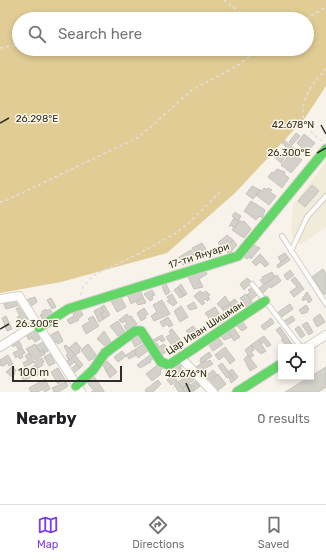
<!DOCTYPE html>
<meta charset="utf-8">
<style>
:root{--surface:#fff;--page:#f2f2f2;--text:#202124;--muted:#757577;--line:#e0e0e0;--accent:#7c3aed}
body{margin:0;font-family:Rubik,sans-serif;background:var(--page);color:var(--text)}
.controls{position:absolute;right:12px;bottom:12px;display:grid;overflow:hidden;border-radius:0px;box-shadow:0 2px 6px #0003}
.controls button{width:36px;height:36px;display:grid;place-items:center;padding:0;border:0;border-bottom:1px solid var(--line);background:var(--surface);color:var(--text);font:20px sans-serif}
.scale{position:absolute;left:12px;bottom:10px;width:110px;box-sizing:border-box;padding-left:4px;border:2px solid #2f2d27;border-top:0;font-size:11px;line-height:14px;white-space:nowrap;color:#2f2d27;-webkit-text-stroke:3px #fcf6e5;paint-order:stroke}
.list{margin:0;padding:0;list-style:none}
h2{display:flex;justify-content:space-between;align-items:center;height:52px;margin:0;padding:0 16px;font-size:17px}
h2 small{font-size:13px;font-weight:400;color:var(--muted)}
.icon{flex:none;width:22px;height:22px;fill:none;stroke:currentColor;stroke-width:2;stroke-linecap:round;stroke-linejoin:round}
.map{position:relative;flex:none;width:326px;height:392px;overflow:hidden}
.search{position:absolute;background:var(--surface);box-shadow:0 2px 6px #0003;left:12px;right:12px;top:12px;height:44px;display:flex;align-items:center;gap:10px;box-sizing:border-box;padding:0 14px;border-radius:22px;color:var(--muted);font-size:15px}
.sheet{height:112px;background:var(--surface)}
nav{display:flex;justify-content:space-around;align-items:center;box-sizing:border-box;height:56px;border-top:1px solid var(--line);background:var(--surface);font-size:11px;color:var(--muted)}
nav a{display:grid;justify-items:center;gap:2px}
nav .on{color:var(--accent)}
.map>svg:first-child{display:block}
.built{fill:#f1ebd9}
.forest{fill:#e0cc94;fill-rule:evenodd}
.building{fill:#d4d1cb;stroke:#c6c3bc}
.lines{fill:none;stroke-linecap:round;stroke-linejoin:round}
.lane-casing{stroke:#d3d0ca;stroke-width:6}
.street-casing{stroke:#d3d0ca;stroke-width:10}
.fast-casing{stroke:#d3d0ca;stroke-width:11}
.path{stroke:#e1dfdc;stroke-width:1.5;stroke-dasharray:3 3;stroke-linecap:butt}
.lane{stroke:#fefdfc;stroke-width:4}
.street{stroke:#fefdfc;stroke-width:8}
.fast{stroke:#63d668;stroke-width:9}
.ticks{fill:none;stroke:#2f2d27;stroke-width:1.5}
.labels{text-anchor:middle;dominant-baseline:central;stroke-width:3;stroke-linejoin:round;paint-order:stroke}
.street-label{font-size:10px;fill:#2f2d27;stroke:#fcf6e5}
.ticks-label{font-size:10px;text-anchor:middle;fill:#2f2d27;stroke:#fcf6e5;stroke-width:3;stroke-linejoin:round;paint-order:stroke}
</style>
<div class="map">
<svg width="326" height="392" viewBox="0 0 326 392">
<rect width="100%" height="100%" fill="#f7f3ea"/>
<path class="built" d="M 326,162 L 326,227 L 300,245 L 291,232 L 293,205 Z"/>
<path class="forest" d="M 0,0 L 326,0 L 326,86 L 305,118 L 236,192 L 167,253 L 61,282 L 0,293 ZM 19,19 L 307,19 L 307,49 L 19,49 Z"/>
<path class="building" d="M 296,133 L 300,136 L 292,145 L 289,142 Z
M 304,134 L 315,143 L 307,152 L 297,143 Z
M 284,140 L 296,150 L 289,155 L 282,150 L 286,146 L 282,143 Z
M 278,152 L 285,157 L 281,163 L 274,157 Z
M 292,152 L 302,160 L 291,173 L 281,165 Z
M 277,169 L 285,172 L 284,174 L 289,178 L 282,188 L 268,177 L 272,172 L 274,173 Z
M 312,185 L 319,191 L 305,207 L 298,201 Z
M 252,186 L 260,190 L 253,199 L 246,194 Z
M 264,188 L 267,190 L 268,188 L 272,190 L 270,192 L 276,196 L 269,205 L 256,195 L 260,190 L 262,191 Z
M 251,201 L 265,210 L 262,218 L 260,216 L 256,220 L 244,211 Z
M 235,212 L 241,216 L 238,221 L 232,216 Z
M 234,218 L 239,222 L 234,228 L 231,225 L 229,227 Z
M 240,220 L 242,222 L 244,221 L 251,229 L 244,238 L 232,230 Z
M 227,235 L 233,240 L 224,249 L 218,243 Z
M 233,240 L 237,245 L 229,254 L 224,249 Z
M 202,243 L 206,249 L 202,252 L 201,249 L 198,250 L 194,252 L 192,248 Z
M 254,245 L 260,248 L 251,259 L 249,257 L 247,259 L 243,256 Z
M 191,250 L 194,255 L 191,257 L 194,262 L 183,265 L 179,257 Z
M 285,253 L 288,257 L 281,262 L 278,257 Z
M 260,254 L 269,264 L 265,267 L 260,262 L 256,266 L 252,262 Z
M 288,257 L 290,260 L 278,268 L 277,265 Z
M 204,268 L 207,274 L 199,279 L 203,287 L 194,289 L 188,277 Z
M 323,269 L 326,274 L 326,293 L 324,295 L 312,277 Z
M 290,270 L 294,275 L 287,280 L 284,275 Z
M 272,272 L 275,277 L 264,285 L 260,280 L 263,279 L 262,277 Z
M 277,275 L 281,281 L 271,288 L 270,286 L 263,293 L 259,288 Z
M 295,277 L 304,289 L 294,297 L 290,292 L 297,287 L 291,280 Z
M 247,278 L 252,282 L 244,290 L 240,284 Z
M 166,284 L 170,292 L 166,295 L 162,287 Z
M 181,284 L 187,294 L 184,296 L 178,287 Z
M 178,287 L 184,296 L 180,298 L 174,290 Z
M 252,287 L 257,295 L 251,300 L 247,295 L 250,292 L 248,290 Z
M 139,288 L 143,297 L 131,304 L 127,294 Z
M 152,290 L 155,295 L 152,296 L 153,299 L 150,301 L 144,294 Z
M 200,291 L 203,293 L 206,291 L 210,295 L 208,297 L 210,299 L 207,301 L 205,299 L 203,301 L 205,303 L 202,305 L 194,296 Z
M 307,292 L 312,300 L 309,303 L 306,299 L 303,301 L 302,299 Z
M 119,294 L 126,307 L 117,312 L 110,299 Z
M 172,294 L 177,303 L 173,306 L 167,301 L 169,300 L 167,297 Z
M 246,294 L 253,303 L 247,307 L 240,298 Z
M 225,296 L 230,304 L 222,309 L 217,304 Z
M 35,297 L 37,302 L 30,307 L 26,300 Z
M 143,297 L 146,303 L 138,305 L 136,302 Z
M 51,298 L 56,307 L 52,309 L 47,300 Z
M 18,299 L 20,305 L 6,309 L 4,304 Z
M 235,299 L 240,306 L 234,310 L 229,303 Z
M 162,300 L 170,314 L 154,321 L 151,316 L 157,312 L 153,305 Z
M 194,302 L 197,308 L 190,310 L 187,306 Z
M 230,304 L 234,311 L 227,316 L 222,309 Z
M 290,304 L 293,309 L 280,318 L 277,313 Z
M 104,305 L 110,315 L 104,319 L 100,314 L 104,312 L 101,307 Z
M 306,305 L 309,309 L 307,311 L 308,312 L 302,314 L 299,310 Z
M 21,306 L 28,319 L 24,322 L 23,320 L 20,321 L 17,317 L 20,316 L 16,309 Z
M 181,306 L 188,317 L 180,322 L 174,311 Z
M 79,307 L 83,315 L 78,319 L 79,320 L 70,324 L 67,320 L 74,316 L 73,313 Z
M 101,307 L 104,312 L 100,314 L 104,319 L 99,322 L 94,311 Z
M 215,307 L 224,321 L 215,326 L 205,313 Z
M 144,308 L 148,314 L 145,316 L 146,318 L 141,321 L 137,313 Z
M 46,309 L 47,311 L 50,309 L 53,314 L 43,320 L 40,315 L 43,314 L 41,312 Z
M 127,314 L 129,317 L 131,316 L 137,324 L 127,331 L 124,326 L 127,324 L 125,321 L 122,323 L 119,320 Z
M 320,314 L 325,322 L 317,327 L 313,319 Z
M 6,316 L 12,329 L 7,331 L 2,318 Z
M 93,316 L 99,326 L 86,334 L 82,326 L 90,321 L 88,319 Z
M 292,316 L 295,320 L 286,326 L 283,322 Z
M 168,317 L 173,325 L 169,327 L 167,324 L 163,327 L 160,322 Z
M 271,318 L 274,323 L 264,330 L 261,326 Z
M 118,321 L 125,332 L 118,336 L 110,326 Z
M 242,321 L 247,328 L 242,331 L 236,325 Z
M 307,322 L 313,332 L 309,335 L 302,325 Z
M 231,324 L 240,337 L 234,341 L 226,328 Z
M 193,326 L 200,334 L 196,337 L 194,335 L 191,337 L 186,331 Z
M 299,326 L 305,335 L 301,338 L 295,329 Z
M 280,327 L 292,344 L 288,347 L 281,340 L 283,339 L 276,330 Z
M 172,329 L 182,342 L 173,347 L 166,337 L 171,334 L 169,331 Z
M 35,330 L 40,339 L 35,342 L 32,338 L 29,340 L 26,334 Z
M 227,330 L 232,337 L 224,340 L 220,335 Z
M 58,331 L 63,341 L 58,344 L 57,342 L 54,343 L 49,336 Z
M 104,331 L 111,342 L 105,346 L 97,339 Z
M 138,334 L 143,342 L 135,347 L 131,339 Z
M 16,335 L 22,347 L 18,349 L 16,345 L 13,347 L 12,344 Z
M 162,335 L 165,340 L 162,342 L 159,339 L 152,345 L 150,342 Z
M 217,336 L 223,344 L 213,351 L 207,342 Z
M 264,336 L 271,345 L 267,347 L 264,342 L 261,344 L 258,340 Z
M 258,340 L 266,351 L 261,354 L 251,345 Z
M 43,342 L 48,351 L 44,353 L 43,350 L 40,352 L 36,346 Z
M 76,342 L 81,348 L 79,350 L 80,352 L 75,355 L 69,348 Z
M 145,343 L 149,350 L 138,358 L 134,350 Z
M 157,343 L 159,347 L 164,344 L 168,351 L 161,355 L 153,346 Z
M 35,344 L 40,352 L 43,350 L 45,354 L 35,360 L 26,349 Z
M 88,344 L 97,356 L 89,361 L 81,350 Z
M 66,345 L 75,355 L 69,360 L 66,355 L 68,354 L 64,346 Z
M 251,345 L 254,350 L 251,352 L 254,355 L 250,358 L 245,350 Z
M 225,347 L 235,360 L 230,364 L 224,356 L 219,360 L 215,355 Z
M 22,348 L 25,353 L 22,354 L 23,357 L 20,359 L 18,356 L 16,358 L 13,353 Z
M 134,350 L 136,355 L 129,359 L 126,355 Z
M 122,351 L 126,356 L 118,362 L 114,357 Z
M 209,352 L 212,356 L 201,363 L 200,361 L 201,358 Z
M 29,353 L 34,362 L 25,367 L 23,363 L 28,360 L 25,356 Z
M 50,354 L 55,363 L 49,366 L 44,357 Z
M 151,354 L 154,358 L 150,361 L 151,362 L 140,368 L 137,365 Z
M 8,355 L 13,364 L 9,366 L 8,363 L 3,366 L 0,365 L 0,360 Z
M 75,355 L 83,365 L 80,368 L 74,362 L 70,366 L 67,361 Z
M 248,355 L 257,367 L 250,371 L 244,359 Z
M 42,358 L 44,362 L 42,363 L 43,365 L 38,368 L 34,362 Z
M 206,360 L 207,362 L 210,360 L 213,364 L 199,372 L 195,368 Z
M 107,361 L 112,366 L 106,371 L 103,365 Z
M 179,362 L 182,366 L 180,367 L 182,371 L 177,375 L 171,367 Z
M 160,363 L 164,367 L 160,371 L 161,374 L 152,381 L 146,374 Z
M 222,363 L 235,380 L 231,383 L 229,377 L 227,378 L 218,366 Z
M 77,364 L 80,368 L 74,373 L 76,376 L 73,379 L 68,371 Z
M 35,365 L 40,374 L 36,376 L 30,368 Z
M 13,366 L 16,371 L 14,372 L 15,374 L 12,377 L 6,372 Z
M 112,366 L 117,372 L 110,378 L 106,371 Z
M 326,367 L 326,387 L 318,392 L 285,392 Z
M 30,368 L 34,375 L 24,381 L 20,374 Z
M 58,368 L 65,380 L 58,384 L 51,372 Z
M 232,369 L 238,377 L 235,380 L 228,372 Z
M 213,370 L 217,375 L 207,381 L 204,378 Z
M 91,372 L 104,391 L 104,392 L 91,392 L 94,391 L 86,381 Z
M 173,374 L 177,381 L 171,385 L 167,380 Z
M 218,374 L 226,384 L 216,392 L 208,383 Z
M 187,376 L 191,376 L 194,380 L 182,388 L 178,382 Z
M 45,379 L 50,389 L 45,392 L 43,389 L 38,392 L 31,392 L 29,388 Z
M 158,380 L 161,384 L 153,392 L 146,392 L 145,390 Z
M 196,381 L 200,386 L 194,391 L 193,386 L 192,387 L 190,385 Z
M 66,382 L 68,386 L 59,392 L 54,392 L 52,388 Z
M 177,382 L 178,382 L 185,392 L 179,392 L 174,385 Z
M 189,384 L 194,391 L 185,392 L 182,388 Z"/>
<g class="lines">
<g class="lane-casing">
<path id="lane" d="M 282,236 L 326,304
M 291,251 L 307,217 L 326,196
M 252,284 L 301,347"/>
</g>
<g class="street-casing">
<path id="street" d="M 0,299 L 19,296 L 81,392
M 0,347 L 36,324
M 307,347 L 326,335
M 180,357 L 213,392"/>
</g>
<g class="fast-casing">
<path id="fast" d="M 39,328 L 68,309 L 238,256 L 326,149
M 76,386 L 93,370 L 105,353 L 135,331 L 141,331 L 161,362 L 169,365 L 265,301
M 237,392 L 281,364"/>
</g>
<path class="path" d="M 224,0 L 248,19
M 152,19 L 158,16 L 195,17 L 215,15 L 230,19
M 306,19 L 326,7
M 0,48 L 19,45
M 322,141 C 317,137 310,132 306,125 C 296,104 312,84 326,69
M 0,202 L 5,201 L 139,137 L 192,90 L 237,66 L 259,49
M 81,295 L 83,287 L 94,275 L 138,254 L 176,233 L 190,222 L 222,190"/>
<use href="#lane" class="lane"/>
<use href="#street" class="street"/>
<use href="#fast" class="fast"/>
</g>
<path class="ticks" d="M 0,123 L 9,118M 321,125 L 326,134M 317,153 L 326,148M 0,329 L 9,324M 186,383 L 190,392"/>
<g class="labels">
<g class="street-label">
<text transform="translate(199 256) rotate(-18)">17-ти Януари</text>
<text transform="translate(205 328) rotate(-33)">Цар Иван Шишман</text>
</g>
</g>
<g class="ticks-label">
<text x="37" y="122">26.298°E</text>
<text x="293" y="128">42.678°N</text>
<text x="289" y="156">26.300°E</text>
<text x="37" y="327">26.300°E</text>
<text x="186" y="377">42.676°N</text>
</g>
</svg>
<div class="controls">
<button><svg class="icon" aria-label="locate" viewBox="0 0 24 24"><circle cx="12" cy="12" r="6"/><path d="M12 2v4M12 18v4M2 12h4M18 12h4"/></svg></button>
</div>
<div class="scale">100 m</div>
<div class="search"><svg class="icon" aria-label="search" viewBox="0 0 24 24"><circle cx="10" cy="10" r="6"/><path d="M15 15l6 6"/></svg>Search here</div>
</div>
<section class="sheet">
<h2>Nearby<small>0 results</small></h2>
<ul class="list">
</ul>
</section>
<nav>
<a class="on"><svg class="icon" aria-label="map" viewBox="0 0 24 24"><path d="M3 6l6-2 6 2 6-2v14l-6 2-6-2-6 2zM9 4v14M15 6v14"/></svg>Map</a>
<a><svg class="icon" aria-label="directions" viewBox="0 0 24 24"><path d="M12 3l9 9-9 9-9-9zM9 14v-3h6M13 9l2 2-2 2"/></svg>Directions</a>
<a><svg class="icon" aria-label="saved" viewBox="0 0 24 24"><path d="M7 4h10v16l-5-4-5 4z"/></svg>Saved</a>
</nav>
